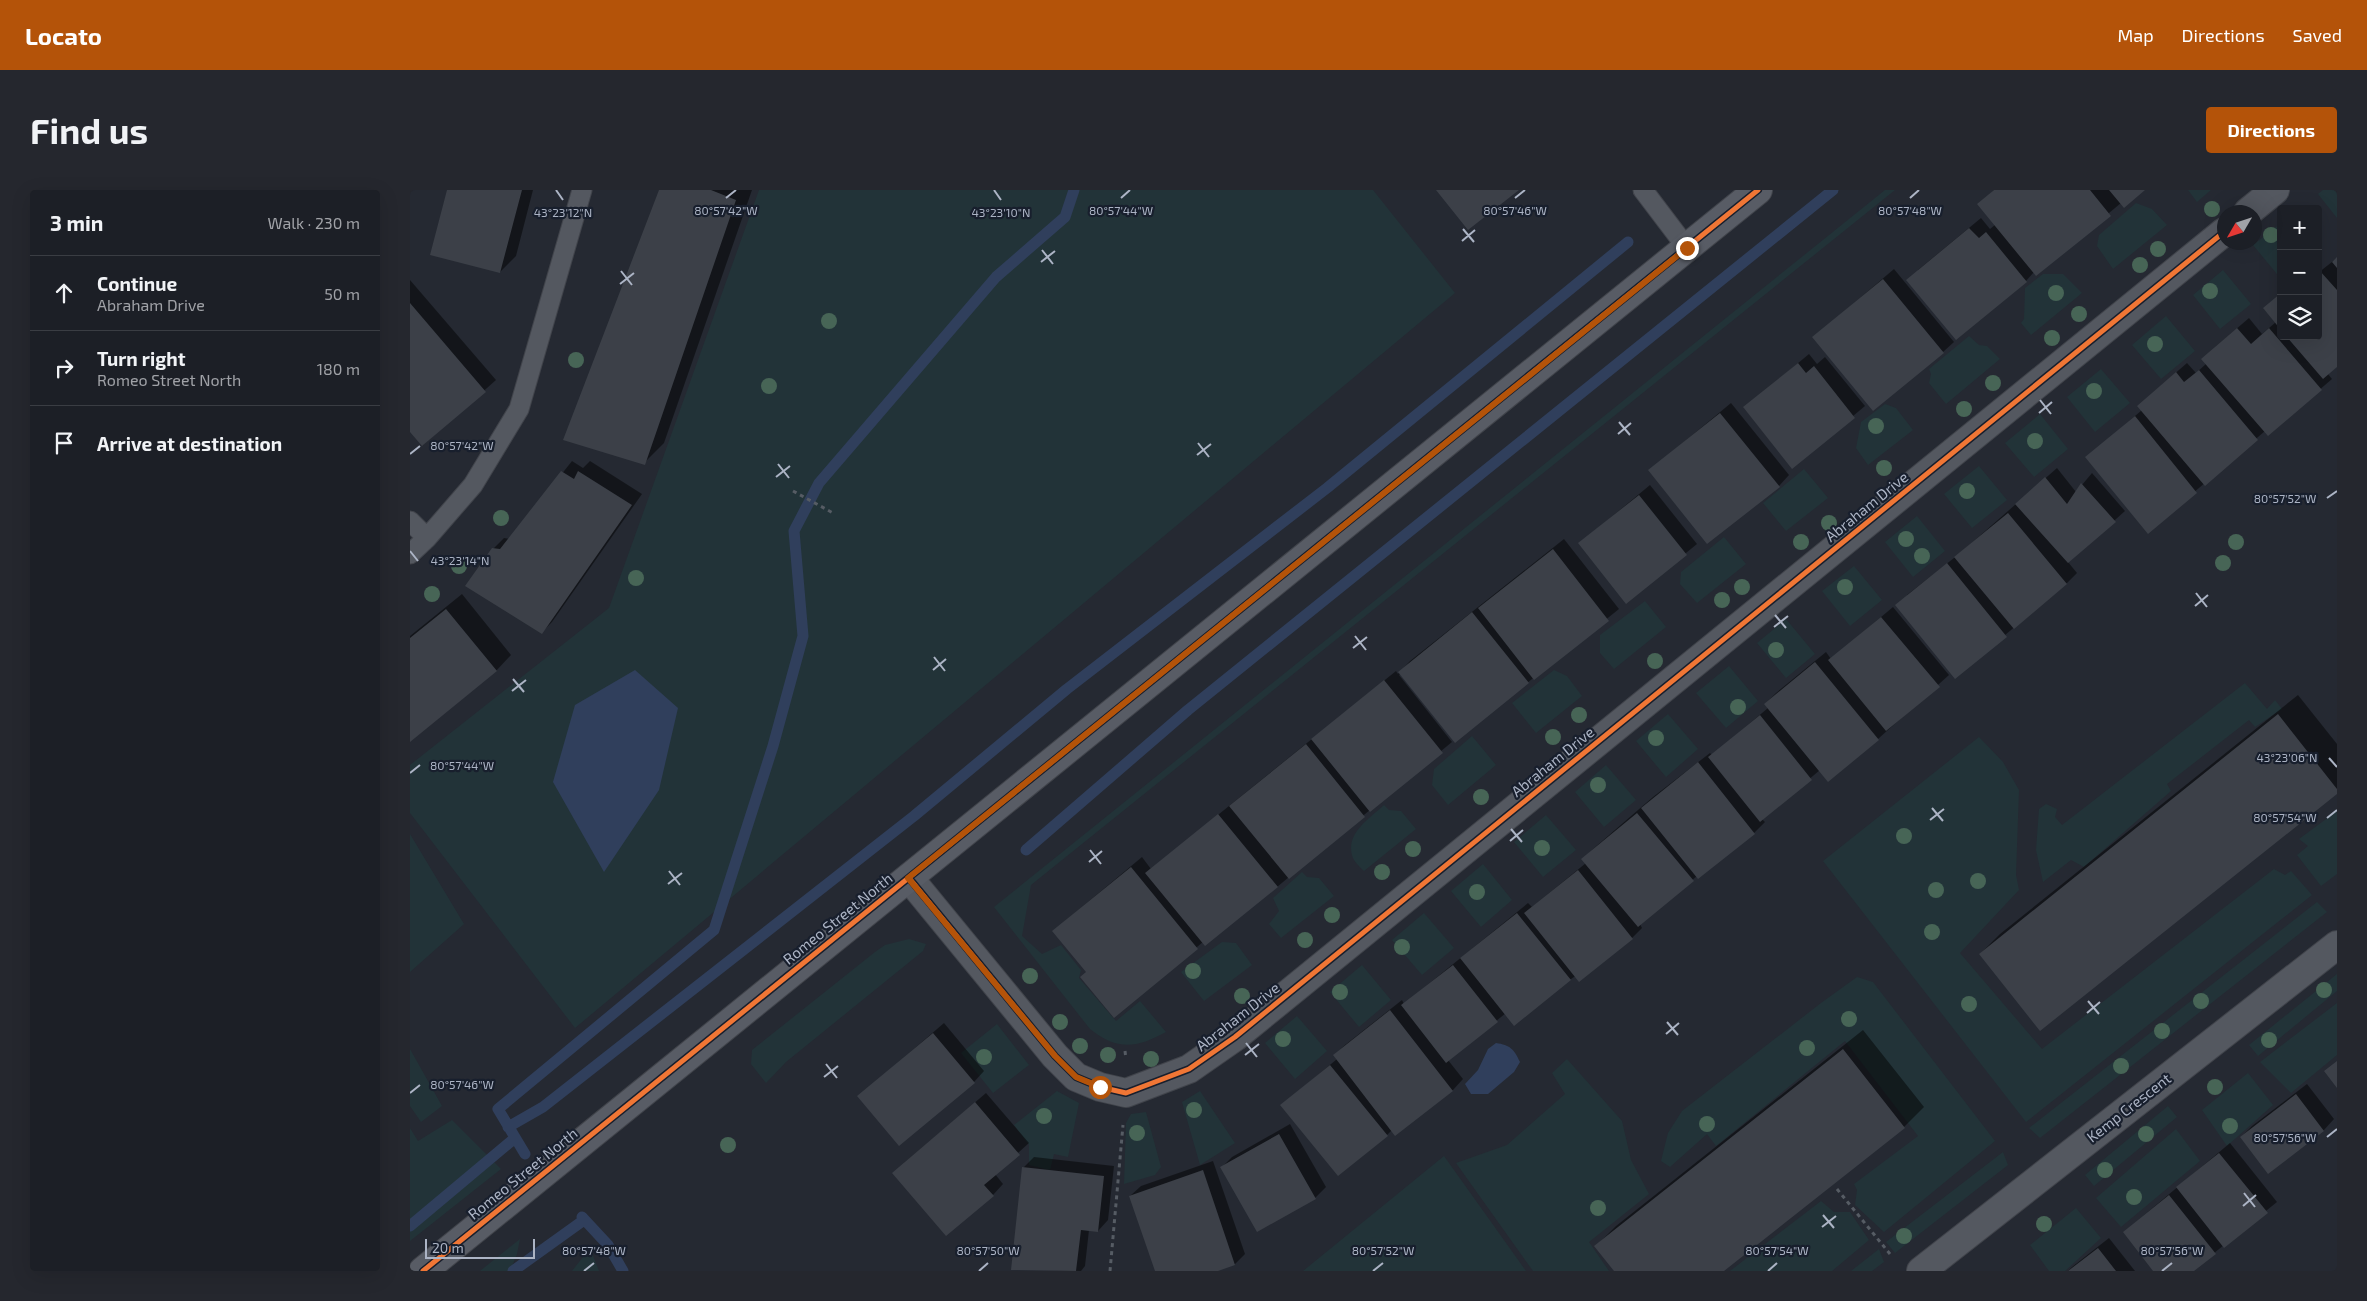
<!DOCTYPE html>
<meta charset="utf-8">
<style>
:root{--surface:#1c1f26;--page:#25272e;--text:#f1f3f6;--muted:#a0a2a7;--line:#3a3d43;--accent:#b45309}
body{margin:0;font-family:"Exo 2",sans-serif;background:var(--page);color:var(--text)}
.controls{position:absolute;right:15px;top:15px;display:grid;overflow:hidden;border-radius:5px;box-shadow:0 5px 20px #0002}
.controls button{width:45px;height:45px;display:grid;place-items:center;padding:0;border:0;border-bottom:1px solid var(--line);background:var(--surface);color:var(--text);font:25px sans-serif}
.compass{position:absolute;left:1807px;top:15px;width:45px;height:45px;border-radius:50%;background:var(--surface);box-shadow:0 5px 20px #0002;rotate:231deg}
.scale{position:absolute;left:15px;bottom:12px;width:110px;box-sizing:border-box;padding-left:5px;border:2px solid #acb4c5;border-top:0;font-size:14px;line-height:18px;white-space:nowrap;color:#acb4c5;-webkit-text-stroke:4px #181f2d;paint-order:stroke}
.stop{position:absolute;width:15px;height:15px;margin:-11px;border:4px solid #b45309;border-radius:50%;background:#fff}
.stop.end{background:#b45309;border-color:#fff;box-shadow:0 1px 5px #0008}
.list{margin:0;padding:0;list-style:none}
h2{display:flex;justify-content:space-between;align-items:center;height:65px;margin:0;padding:0 20px;font-size:21px}
h2 small{font-size:16px;font-weight:400;color:var(--muted)}
.list li{display:grid;grid-template-columns:32px 1fr auto;gap:15px;align-items:center;box-sizing:border-box;height:75px;padding:0 20px;border-top:1px solid var(--line)}
.list b{display:block;font-size:19px;white-space:nowrap}
.list p{margin:0;font-size:16px;white-space:nowrap;color:var(--muted)}
.list em{font-size:16px;font-style:normal;color:var(--muted)}
.icon{flex:none;width:28px;height:28px;fill:none;stroke:currentColor;stroke-width:2;stroke-linecap:round;stroke-linejoin:round}
.map{position:relative;flex:none;width:1927px;height:1081px;overflow:hidden;border-radius:5px}
header{display:flex;align-items:center;gap:30px;box-sizing:border-box;height:70px;padding:0 25px;background:var(--accent);color:#fff}
header strong{font-size:24px}
nav{display:flex;gap:28px;margin-inline-start:auto;font-size:18px}
.intro{display:flex;align-items:center;justify-content:space-between;box-sizing:border-box;height:120px;padding:0 30px}
h1{margin:0;font-size:35px}
.button{padding:12px 22px;border-radius:5px;background:var(--accent);color:#fff;font-size:18px;font-weight:700}
main{display:flex;gap:30px;padding:0 30px}
aside{flex:1;background:var(--surface);border-radius:5px;box-shadow:0 5px 20px #0002}
.map>svg:first-child{display:block}
.green{fill:#223338}
.water{fill:#303f5c}
.shadow{fill:#0007}
.lines{fill:none;stroke-linecap:round;stroke-linejoin:round}
.stream{stroke:#303f5c;stroke-width:11}
.building{fill:#3c4048}
.lane-casing{stroke:#41444b;stroke-width:21}
.street-casing{stroke:#41444b;stroke-width:30}
.secondary-casing{stroke:#41444b;stroke-width:30}
.path{stroke:#565c64;stroke-width:3;stroke-dasharray:4 4;stroke-linecap:butt}
.lane{stroke:#545860;stroke-width:19}
.street{stroke:#545860;stroke-width:28}
.secondary{stroke:#585c65;stroke-width:28}
.cycleway-casing{stroke:#181f2d;stroke-width:8}
.cycleway{stroke:#f07635;stroke-width:5}
.tree{fill:#476556}
.route{stroke:#b45309;stroke-width:6}
.ticks{fill:none;stroke:#acb4c5;stroke-width:2}
.labels{text-anchor:middle;stroke-width:4.5;stroke-linejoin:round;paint-order:stroke}
.street-label{font-size:15px;fill:#acb4c5;stroke:#181f2d}
.ticks-label{font-size:12px;text-anchor:middle;fill:#acb4c5;stroke:#181f2d;stroke-width:4.5;stroke-linejoin:round;paint-order:stroke}
</style>
<header>
<strong>Locato</strong>
<nav><a>Map</a><a>Directions</a><a>Saved</a></nav>
</header>
<div class="intro"><h1>Find us</h1><a class="button">Directions</a></div>
<main>
<aside>
<h2>3 min<small>Walk · 230 m</small></h2>
<ul class="list">
<li><svg class="icon" aria-label="ahead" viewBox="0 0 24 24"><path d="M12 20V5M6 11l6-6 6 6"/></svg><div><b>Continue</b><p>Abraham Drive</p></div><em>50 m</em></li>
<li><svg class="icon" aria-label="right" viewBox="0 0 24 24"><path d="M7 20v-9h11M14 6l5 5-5 5"/></svg><div><b>Turn right</b><p>Romeo Street North</p></div><em>180 m</em></li>
<li><svg class="icon" aria-label="arrive" viewBox="0 0 24 24"><path d="M6 21V4h12l-3 4 3 4H6"/></svg><div><b>Arrive at destination</b></div></li>
</ul>
</aside>
<div class="map">
<svg width="1927" height="1081" viewBox="0 0 1927 1081">
<rect width="100%" height="100%" fill="#252932"/>
<path class="green" d="M349,0h614l82,103 -880,735 -165,-215v-48l199,-157z
M1475,0h10l-864,695 -9,51 20,18 19,-9 20,25 -2,8 37,43 24,-20 26,31c-29,16 -49,19 -76,-3l-96,-122z
M1778,0h23l-14,12z
M1913,0h14v28l-19,-24z
M1726,13l16,6 15,16 -54,44 -16,-23 2,-11z
M1871,33v56l-28,-34z
M1813,80l28,34 -31,25 -27,-34z
M1633,84h20l19,19 -51,42 -10,-12 3,-4 1,-31z
M1756,126l29,35 -34,28 -29,-34z
M1559,146l10,9 8,1 13,13 -54,45 -17,-21 2,-9 -2,-5z
M1691,179l29,34 -35,29 -28,-35z
M1475,214l11,4 17,22 -45,35 -12,-17 5,-26z
M1630,224l28,35 -34,28 -29,-34z
M1569,276l28,34 -35,28 -28,-34z
M1394,279l24,29 -42,33 -23,-28z
M1507,326l28,35 -32,26 -28,-35z
M1314,347l22,27 -49,39 -17,-19 1,-12z
M1444,376l28,34 -32,26 -28,-35z
M1235,411l21,26 -52,42 -14,-16v-18z
M1376,429l29,35 -29,24 -29,-35z
M1319,476l29,35 -32,27 -30,-35z
M1144,480l13,6 15,20 -46,37 -24,-30z
M1835,493l22,26 8,-9 7,9 -27,18 -6,-7 -82,64 4,7 -87,76 -13,-7 -28,22 -7,-32 3,-41 7,-5 11,5 -2,8 7,8z
M1258,524l30,35 -32,28 -30,-36z
M1062,546l24,29 -48,40 -16,-20 2,-16z
M1569,547l24,25 16,28 -3,85 3,15 -59,63 82,96 232,-180 11,6 6,-4 21,24 -286,227 -203,-261z
M1196,575l30,35 -32,27 -29,-35z
M974,615l5,5 12,1 15,18 -52,42c-4,-4 -11,-10 -12,-16 -6,-22 18,-37 32,-50z
M1927,621v63l-16,12 -24,-31 11,-9 -9,-7z
M1136,625l30,35 -33,27 -29,-35z
M0,644l54,90 -54,48z
M1073,674l29,36 -31,27 -30,-36z
M892,682l5,5 12,1 15,18 -53,42 -12,-14 10,-13 -6,-13z
M1907,712l10,10 -287,226 -11,-10z
M1014,723l30,35 -32,27 -30,-35z
M499,749l17,5 -3,7 -137,111 -20,21 -15,-19 1,-14 123,-98 10,-7z
M812,752l14,1 16,22 -48,36 -23,-29z
M952,775l29,35 -32,27 -29,-35z
M1927,784v17l-79,65 -9,-11z
M1447,787l16,5 122,159 -111,91 -29,-27 2,-15 -3,-6 64,-48 -73,-95 -129,105 -9,-12 -37,33 -9,-6 7,-28 14,-22 139,-108z
M1927,813v52l-46,38 -31,-31z
M887,826l30,35 -32,28 -30,-36z
M587,834l32,41 -36,28 -32,-40z
M0,859l32,57 -21,16 -11,-16z
M1157,869l55,62 9,39 18,34 -60,48 20,29h-76l-77,-108 51,-18 58,-51 -13,-21z
M1838,883l25,32 -46,41 -25,-36z
M647,901l22,12 -11,54 -14,-3 -4,16 -21,-5v-20l-15,-20z
M790,901l35,52 -35,22 -18,-63z
M1758,916l9,11 -83,69 -9,-11z
M736,922l15,55 -6,8 -31,9 2,-61 5,-9z
M42,930l49,49 -91,72v-113l8,13z
M1766,939l24,32 -79,66 -25,-29z
M1593,962l5,13 -113,88 -9,-11z
M1034,966l82,115h-223z
M1411,1011l13,11h16l19,28 -37,31h-102z
M1666,1018l25,30 -36,33h-16l-19,-26z
M110,1049l-3,15 -7,17h-30z
M180,1058l9,23h-27z
M1469,1059l5,13 -12,9h-21z"/>
<path class="water" d="M225,480l43,38 -19,82 -55,82 -51,-90 22,-77z
M1086,853c14,2 18,6 24,19l-6,10 -26,22h-17l-6,-10 13,-14 10,-21z"/>
<path class="shadow" d="M39,0h84l-17,66 -16,16z
M250,0h92l-88,253 -20,20z
M1584,0h149l-22,13 -85,71 -2,-2 -8,9 -108,-11 63,-52 9,11 6,-5 -17,-20z
M1927,68v108l-9,8 4,5 -64,55 -3,-3 -117,101 -61,-75 55,-47 7,-14 38,-33 9,10 11,-10 7,-15 35,-30 13,16 14,-12 -12,-13 17,-16v43h37v-63z
M1484,79l60,73 -11,10 -129,-15z
M0,90l86,100 -73,65 -13,-15z
M1399,164l8,10 8,-7 40,49 -73,61 -48,-59z
M1321,213l58,72 -10,11 -129,-16z
M162,271l11,7 7,-7 52,33 -90,128 -10,10 -49,-83 11,-11 6,1z
M1647,278l19,24 16,-19 33,38 -57,51 9,11 -10,10 -112,94 -48,-82 52,-41z
M1240,295l47,59 -71,58 -46,-59z
M1154,349l55,70 -164,132 -54,-68 -2,2 53,67 -175,145 -74,55 -89,74 -27,-45 -22,-50 77,-64 9,12 245,-198 2,3 12,-13z
M52,404l49,61 -15,16 -86,70v-105z
M1483,417l56,68 -71,64 -50,41 -8,-10 -58,49 3,3 -11,11 -55,44 -2,-1 -57,48 2,4 -10,10 -61,41 -65,34 -58,47 15,19 -10,11 -57,44 -4,-4 -5,5 -105,-30 55,-46 -3,-4 11,-10 57,-45 2,4 124,-101 4,4 54,-44 -3,-4 10,-10 60,-52 57,-44 2,2 56,-47 -3,-4 11,-11 50,-41 5,7z
M1888,505l39,49v48l-357,162 20,-20z
M534,833l40,48 -10,11 -115,14z
M1453,840l61,77 -20,20 -182,144h-107l-19,-25 20,-20z
M1897,894l27,35 -10,11 -56,42 -27,-35 11,-11z
M576,903l43,50 -34,31 8,10 -10,11 -89,-32z
M880,934l36,63 -11,11 -57,32 -36,-63 10,-10z
M1820,953l47,59 -85,69h-37l-31,-39z
M624,967l80,9 -6,54 -10,11 -9,-1 -4,36 -4,5 -69,-2 11,-101z
M803,971l32,93 -10,10 -21,7h-58l-26,-75 11,-10z
M1699,1048l26,33h-67l4,-4z"/>
<g class="lines">
<path class="stream" d="M616,660l162,-140 645,-520
M98,937l35,-20 371,-291 153,-127 260,-201 301,-246
M115,964l-27,-45 216,-179 59,-184 30,-110 -9,-105 25,-48 177,-206 69,-60 9,-27
M172,1027l26,28 15,26
M0,1036l105,-88
M103,1081l71,-51"/>
</g>
<path class="building" d="M37,0h75l-22,83 -70,-18z
M249,0h52l25,10 -91,265 -82,-25z
M1026,0h83l-51,40z
M1584,0h96l21,26 -75,60 -59,-72z
M1699,0h36l-21,18z
M1559,38l10,10 7,-6 41,50 -71,58 -50,-60z
M1927,67v11l-5,-6z
M1910,81l17,19v77l-14,12 -37,-43h32v-63z
M1473,89l61,74 -71,58 -61,-74z
M1871,103v37l-18,-22z
M0,113l76,89 -64,54 -12,-14z
M1827,138l14,16 18,-16 53,62 -54,46 -67,-77z
M1388,173l8,10 8,-7 41,52 -63,51 -49,-62z
M1789,180l59,70 -53,46 -68,-80 39,-34 8,10z
M1310,223l60,74 -73,57 -59,-74z
M1725,226l62,77 -49,41 -63,-77z
M151,281l13,8 4,-8 54,34 -90,129 -77,-48 27,-38 8,1z
M1635,287l22,27 14,-21 35,39 -48,41 -53,-59z
M1229,305l48,60 -61,49 -48,-61z
M1598,323l59,71 -53,45 -60,-72z
M1143,359l56,72 -75,59 -56,-72z
M1537,373l60,74 -52,42 -60,-74z
M36,419l51,62 -87,71v-104z
M1062,422l57,71 -74,60 -57,-71z
M1471,427l59,70 -54,44 -58,-71z
M1405,472l64,78 -51,42 -64,-78z
M974,490l59,73 -73,59 -59,-73z
M1868,524l59,75v5l-297,237 -61,-77z
M1350,525l52,65 -52,42 -52,-65z
M896,554l59,73 -76,62 -60,-73z
M1288,572l57,72 -57,45 -57,-71z
M1227,623l57,68 -56,46 -57,-68z
M808,624l60,73 -73,59 -60,-73z
M721,677l67,82 -84,69 -34,-41 6,-5 -34,-41z
M1168,680l55,69 -54,43 -55,-69z
M1107,723l54,67 -57,46 -54,-68z
M1043,775l45,57 -52,41 -45,-58z
M980,820l63,81 -58,45 -62,-81z
M523,843l42,50 -76,63 -42,-50z
M1433,859l62,79 -181,143h-110l-20,-25z
M1927,871v27l-13,-17z
M920,875l58,71 -50,40 -58,-71z
M1886,904l28,37 -56,43 -28,-37z
M565,912l45,53 -36,30 10,11 -48,40 -54,-63z
M869,944l37,65 -59,33 -37,-65z
M1809,963l49,60 -44,35 -48,-61z
M612,977l82,9 -6,56 -17,-2 -5,41 -65,-1z
M793,980l32,95 -17,6h-63l-26,-75z
M1759,1005l47,59 -22,17h-41l-30,-39z
M1688,1058l18,23h-48z"/>
<g class="lines">
<g class="lane-casing">
<path id="lane" d="M1233,0l44,58
M0,331l17,17 46,-53 46,-76 63,-219
M0,364l17,-16"/>
</g>
<g class="street-casing">
<path id="street" d="M1838,22l27,-22
M499,688l146,178 21,21 24,10 26,6 63,-24 46,-32 989,-805
M1511,1081l416,-326"/>
</g>
<g class="secondary-casing">
<path id="secondary" d="M13,1081l1335,-1081"/>
</g>
<path class="path" d="M383,301l40,22
M715,861l1,8
M1427,999l53,65
M700,1081l13,-146"/>
<use href="#lane" class="lane"/>
<use href="#street" class="street"/>
<use href="#secondary" class="secondary"/>
<g class="cycleway-casing">
<path id="cycleway" d="M499,688l146,178 21,21 24,10 26,6 63,-24 46,-32 989,-805
M13,1081l1335,-1081"/>
</g>
<use href="#cycleway" class="cycleway"/>
</g>
<g class="tree">
<circle cx="1802" cy="19" r="8"/>
<circle cx="1861" cy="45" r="8"/>
<circle cx="1748" cy="59" r="8"/>
<circle cx="1730" cy="75" r="8"/>
<circle cx="1800" cy="101" r="8"/>
<circle cx="1646" cy="103" r="8"/>
<circle cx="1669" cy="124" r="8"/>
<circle cx="419" cy="131" r="8"/>
<circle cx="1642" cy="148" r="8"/>
<circle cx="1745" cy="154" r="8"/>
<circle cx="166" cy="170" r="8"/>
<circle cx="1583" cy="193" r="8"/>
<circle cx="359" cy="196" r="8"/>
<circle cx="1684" cy="201" r="8"/>
<circle cx="1554" cy="219" r="8"/>
<circle cx="1466" cy="236" r="8"/>
<circle cx="1625" cy="251" r="8"/>
<circle cx="1474" cy="278" r="8"/>
<circle cx="1557" cy="301" r="8"/>
<circle cx="91" cy="328" r="8"/>
<circle cx="1419" cy="333" r="8"/>
<circle cx="1496" cy="349" r="8"/>
<circle cx="1391" cy="352" r="8"/>
<circle cx="1826" cy="352" r="8"/>
<circle cx="1512" cy="366" r="8"/>
<circle cx="1813" cy="373" r="8"/>
<circle cx="49" cy="376" r="8"/>
<circle cx="226" cy="388" r="8"/>
<circle cx="1332" cy="397" r="8"/>
<circle cx="1435" cy="397" r="8"/>
<circle cx="22" cy="404" r="8"/>
<circle cx="1312" cy="410" r="8"/>
<circle cx="1366" cy="460" r="8"/>
<circle cx="1245" cy="471" r="8"/>
<circle cx="1328" cy="517" r="8"/>
<circle cx="1169" cy="525" r="8"/>
<circle cx="1143" cy="547" r="8"/>
<circle cx="1246" cy="548" r="8"/>
<circle cx="1188" cy="595" r="8"/>
<circle cx="1071" cy="607" r="8"/>
<circle cx="1494" cy="646" r="8"/>
<circle cx="1132" cy="658" r="8"/>
<circle cx="1003" cy="659" r="8"/>
<circle cx="972" cy="682" r="8"/>
<circle cx="1568" cy="691" r="8"/>
<circle cx="1526" cy="700" r="8"/>
<circle cx="1067" cy="702" r="8"/>
<circle cx="922" cy="725" r="8"/>
<circle cx="1522" cy="742" r="8"/>
<circle cx="895" cy="750" r="8"/>
<circle cx="992" cy="757" r="8"/>
<circle cx="783" cy="781" r="8"/>
<circle cx="620" cy="786" r="8"/>
<circle cx="1914" cy="800" r="8"/>
<circle cx="930" cy="802" r="8"/>
<circle cx="832" cy="806" r="8"/>
<circle cx="1791" cy="811" r="8"/>
<circle cx="1559" cy="814" r="8"/>
<circle cx="1439" cy="829" r="8"/>
<circle cx="650" cy="832" r="8"/>
<circle cx="1752" cy="841" r="8"/>
<circle cx="873" cy="849" r="8"/>
<circle cx="1859" cy="850" r="8"/>
<circle cx="670" cy="856" r="8"/>
<circle cx="1397" cy="858" r="8"/>
<circle cx="698" cy="865" r="8"/>
<circle cx="574" cy="867" r="8"/>
<circle cx="741" cy="869" r="8"/>
<circle cx="1711" cy="876" r="8"/>
<circle cx="1805" cy="897" r="8"/>
<circle cx="784" cy="920" r="8"/>
<circle cx="634" cy="926" r="8"/>
<circle cx="1297" cy="934" r="8"/>
<circle cx="1820" cy="936" r="8"/>
<circle cx="727" cy="943" r="8"/>
<circle cx="1736" cy="944" r="8"/>
<circle cx="318" cy="955" r="8"/>
<circle cx="1695" cy="980" r="8"/>
<circle cx="1724" cy="1007" r="8"/>
<circle cx="1188" cy="1018" r="8"/>
<circle cx="1634" cy="1034" r="8"/>
<circle cx="1494" cy="1046" r="8"/>
</g>
<g class="lines">
<path class="route" d="M690,897l-24,-10 -21,-21 -147,-178 779,-630"/>
</g>
<path class="ticks" d="M146,0l7,10M584,0l7,10M316,8l10,-8M711,8l9,-8M1105,8l10,-8M1500,8l9,-8M1053,39l11,13M1052,51l13,-11M632,60l11,14M631,72l14,-11M211,81l11,14M210,94l14,-11M1630,210l11,14M1629,223l13,-11M1209,232l11,13M1208,244l13,-11M788,253l11,14M0,264l10,-8M787,265l14,-11M368,274l11,14M366,287l14,-11M1917,308l10,-7M0,361l8,10M1786,403l11,14M1785,416l13,-11M1365,425l11,13M1364,437l14,-11M945,446l11,14M943,458l14,-11M524,467l11,14M523,480l13,-11M103,489l11,13M102,501l14,-11M1919,568l8,9M0,583l10,-8M1522,618l11,13M1917,628l10,-8M1520,630l14,-11M1101,639l11,13M1100,651l13,-11M680,660l11,14M679,672l13,-11M259,681l11,14M258,694l14,-11M1678,811l11,13M1677,823l13,-11M1257,832l11,13M1256,844l13,-11M836,853l11,14M835,865l14,-11M416,874l11,14M414,887l14,-11M0,903l10,-8M1917,947l10,-8M1834,1003l11,14M1833,1016l13,-11M1413,1025l11,13M1412,1037l14,-11M174,1081l10,-8M569,1081l9,-8M963,1081l10,-8M1358,1081l9,-8M1752,1081l10,-8"/>
<g class="labels">
<g class="street-label">
<text transform="translate(1457 317) rotate(-39)" y="5">Abraham Drive</text>
<text transform="translate(1143 572) rotate(-39)" y="5">Abraham Drive</text>
<text transform="translate(428 729) rotate(-39)" y="5">Romeo Street North</text>
<text transform="translate(828 827) rotate(-38)" y="5">Abraham Drive</text>
<text transform="translate(1719 918) rotate(-38)" y="5">Kemp Crescent</text>
<text transform="translate(113 984) rotate(-39)" y="5">Romeo Street North</text>
</g>
</g>
<g class="ticks-label">
<text x="316" y="25">80°57'42"W</text>
<text x="711" y="25">80°57'44"W</text>
<text x="1105" y="25">80°57'46"W</text>
<text x="1500" y="25">80°57'48"W</text>
<text x="153" y="27">43°23'12"N</text>
<text x="591" y="27">43°23'10"N</text>
<text x="52" y="260">80°57'42"W</text>
<text x="1875" y="313">80°57'52"W</text>
<text x="50" y="375">43°23'14"N</text>
<text x="1877" y="572">43°23'06"N</text>
<text x="52" y="580">80°57'44"W</text>
<text x="1875" y="632">80°57'54"W</text>
<text x="52" y="899">80°57'46"W</text>
<text x="1875" y="952">80°57'56"W</text>
<text x="184" y="1065">80°57'48"W</text>
<text x="578" y="1065">80°57'50"W</text>
<text x="973" y="1065">80°57'52"W</text>
<text x="1367" y="1065">80°57'54"W</text>
<text x="1762" y="1065">80°57'56"W</text>
</g>
</svg>
<div class="controls">
<button>+</button>
<button>−</button>
<button><svg class="icon" aria-label="layers" viewBox="0 0 24 24"><path d="M12 4l9 5-9 5-9-5zM3 14l9 5 9-5"/></svg></button>
</div>
<svg class="compass" viewBox="-18 -18 36 36"><path d="M0-13l5 13h-10z" fill="#e53935"/><path d="M0 13l5-13h-10z" fill="#a0a2a7"/></svg>
<div class="scale">20 m</div>
<div class="stop" style="left:690px;top:897px"></div>
<div class="stop end" style="left:1277px;top:58px"></div>
</div>
</main>
